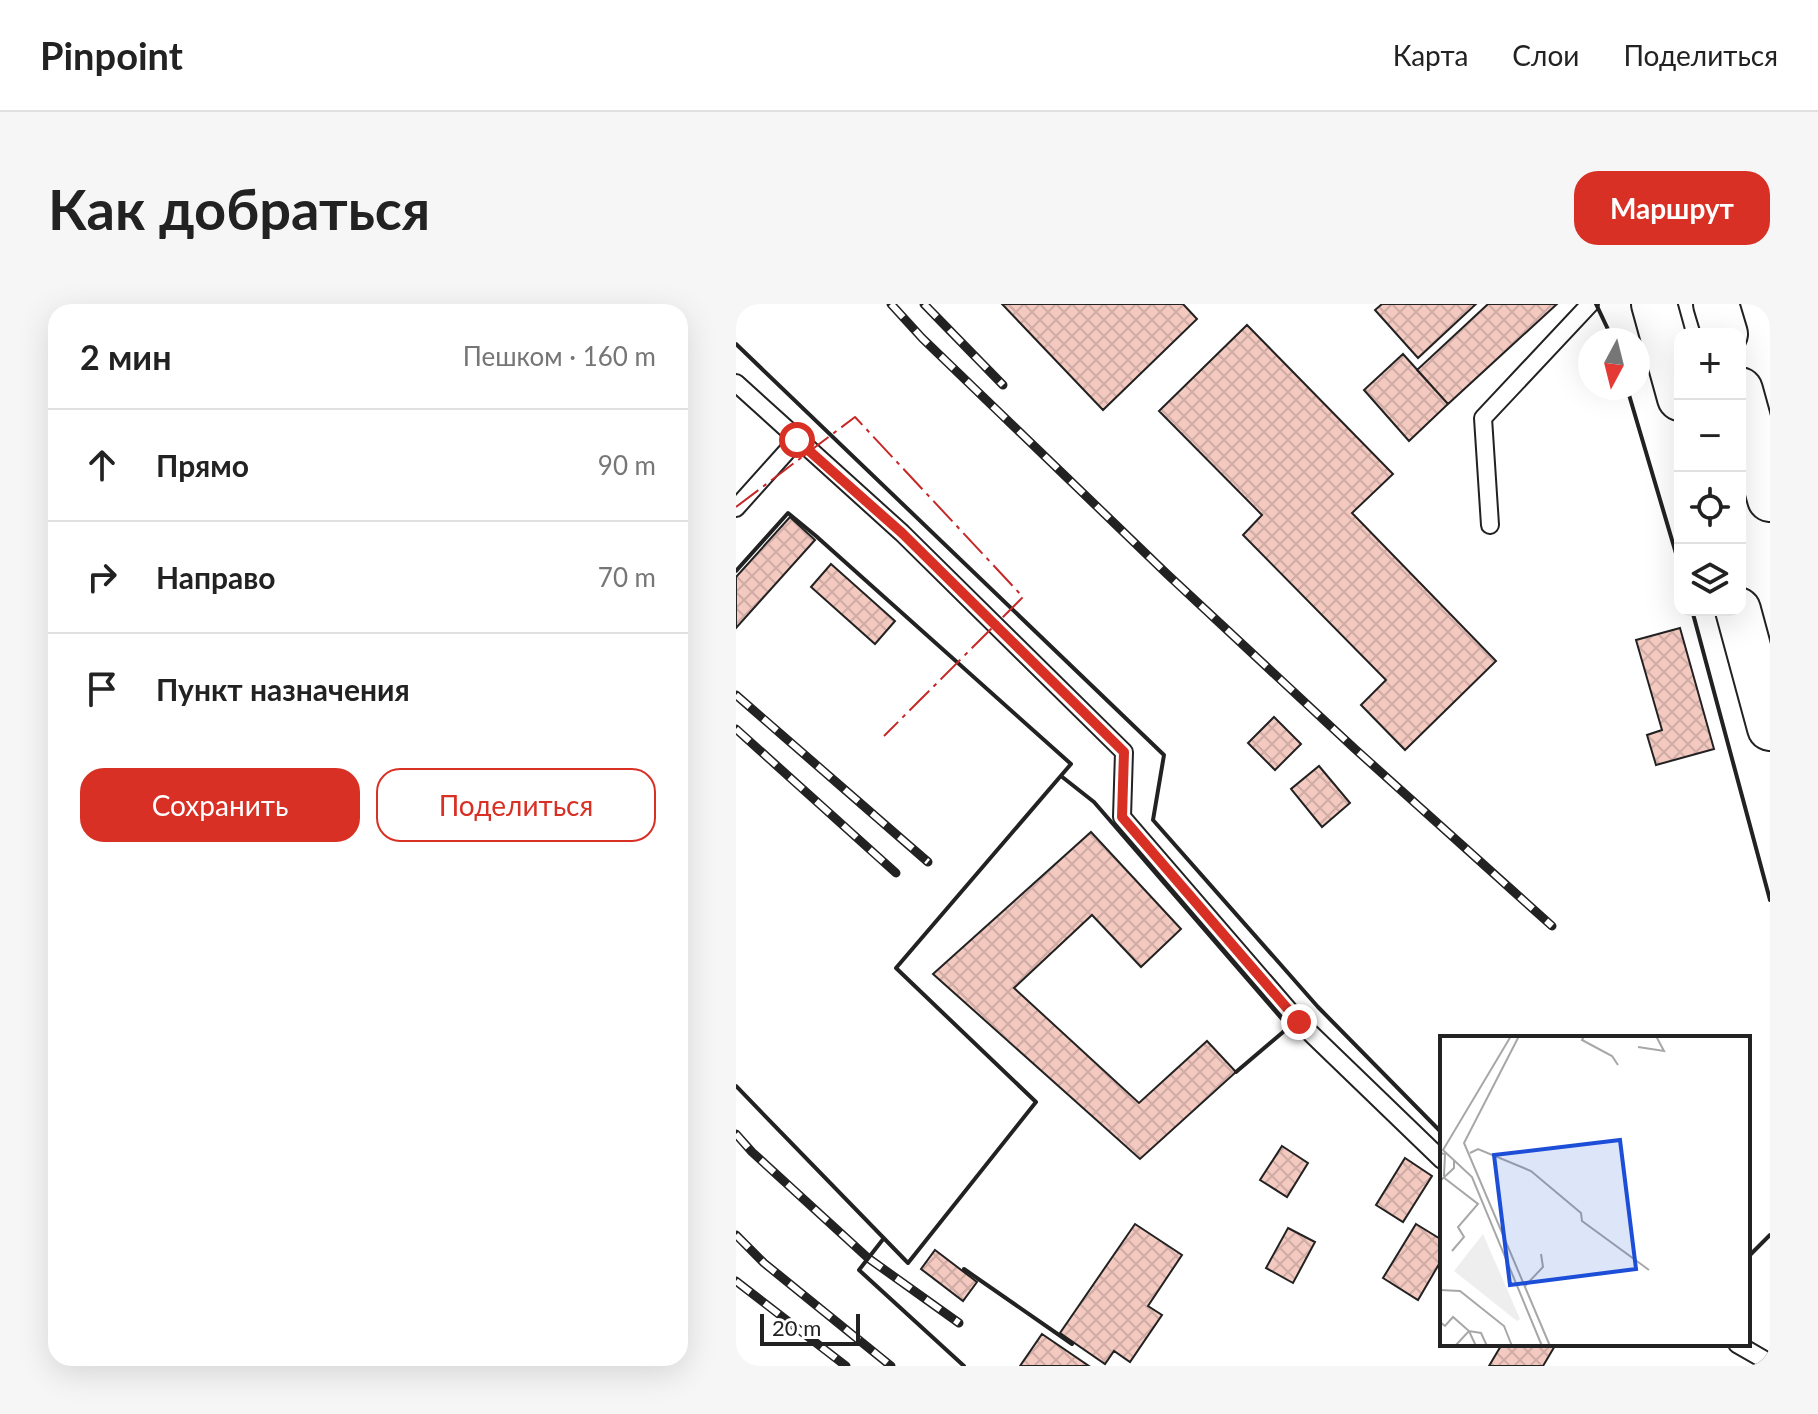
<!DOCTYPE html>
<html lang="ru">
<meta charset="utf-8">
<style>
:root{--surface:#fff;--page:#f6f6f6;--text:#222;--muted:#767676;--line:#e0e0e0;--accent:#d93025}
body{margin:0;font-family:Lato,sans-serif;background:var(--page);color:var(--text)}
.controls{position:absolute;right:24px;top:24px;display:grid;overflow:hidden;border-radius:16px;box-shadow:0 8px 32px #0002}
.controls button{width:72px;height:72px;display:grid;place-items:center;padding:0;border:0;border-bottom:2px solid var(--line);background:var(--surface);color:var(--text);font:40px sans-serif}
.compass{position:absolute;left:842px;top:24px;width:72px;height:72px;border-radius:50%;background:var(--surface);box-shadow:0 8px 32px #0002;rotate:187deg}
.scale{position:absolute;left:24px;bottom:20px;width:100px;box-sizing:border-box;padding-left:8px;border:4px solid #222;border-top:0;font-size:22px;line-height:28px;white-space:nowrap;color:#222;-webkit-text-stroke:6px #fff;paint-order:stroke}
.stop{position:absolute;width:24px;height:24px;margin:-18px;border:6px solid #d93025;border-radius:50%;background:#fff}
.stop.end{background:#d93025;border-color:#fff;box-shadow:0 2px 8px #0008}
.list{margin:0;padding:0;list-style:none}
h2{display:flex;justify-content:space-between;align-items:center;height:104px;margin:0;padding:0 32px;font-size:34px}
h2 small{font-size:26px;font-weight:400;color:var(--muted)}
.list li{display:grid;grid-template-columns:52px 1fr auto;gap:24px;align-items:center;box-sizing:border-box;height:112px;padding:0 32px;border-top:2px solid var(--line)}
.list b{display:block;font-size:30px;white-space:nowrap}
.list em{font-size:26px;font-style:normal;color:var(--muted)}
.actions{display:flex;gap:16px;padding:24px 32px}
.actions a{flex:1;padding:18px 0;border:2px solid var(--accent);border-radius:24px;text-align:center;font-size:28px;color:var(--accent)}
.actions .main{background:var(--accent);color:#fff}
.icon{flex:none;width:44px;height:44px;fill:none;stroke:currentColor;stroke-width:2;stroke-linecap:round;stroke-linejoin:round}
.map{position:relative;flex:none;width:1034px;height:1062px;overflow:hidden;border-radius:24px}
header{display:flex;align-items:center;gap:48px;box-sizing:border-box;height:112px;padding:0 40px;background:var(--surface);border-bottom:2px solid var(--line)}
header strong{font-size:38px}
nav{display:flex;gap:44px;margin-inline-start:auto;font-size:28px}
.intro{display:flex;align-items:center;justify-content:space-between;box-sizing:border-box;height:192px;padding:0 48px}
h1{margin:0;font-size:56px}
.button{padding:20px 36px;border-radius:24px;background:var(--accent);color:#fff;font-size:28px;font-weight:700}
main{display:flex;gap:48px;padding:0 48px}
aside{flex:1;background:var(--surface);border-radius:24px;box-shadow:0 8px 32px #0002}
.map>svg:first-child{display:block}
.building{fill:url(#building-cross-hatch);stroke:#222;stroke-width:2}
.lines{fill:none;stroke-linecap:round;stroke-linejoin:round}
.lane-casing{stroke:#222;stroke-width:20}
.primary-casing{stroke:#222;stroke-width:48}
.lane{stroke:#fff;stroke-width:16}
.primary{stroke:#fff;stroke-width:44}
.rail-casing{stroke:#222;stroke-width:9}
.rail{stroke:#fff;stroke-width:6;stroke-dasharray:18;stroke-linecap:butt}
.wall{stroke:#222;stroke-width:4}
.power{stroke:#c62828;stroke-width:2;stroke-dasharray:28 6 4 6;stroke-linecap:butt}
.route{stroke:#d93025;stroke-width:10}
.inset-road{fill:none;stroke:#a7a7a7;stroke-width:2}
.view{fill:#1d4ed8;fill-opacity:0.15;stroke:#1d4ed8;stroke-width:4}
.inset-edge{fill:none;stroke:#222;stroke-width:4}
</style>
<header>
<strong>Pinpoint</strong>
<nav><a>Карта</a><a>Слои</a><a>Поделиться</a></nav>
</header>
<div class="intro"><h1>Как добраться</h1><a class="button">Маршрут</a></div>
<main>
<aside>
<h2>2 мин<small>Пешком · 160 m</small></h2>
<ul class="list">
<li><svg class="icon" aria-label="ahead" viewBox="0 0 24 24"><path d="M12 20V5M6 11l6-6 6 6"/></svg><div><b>Прямо</b></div><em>90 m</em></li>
<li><svg class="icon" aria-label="right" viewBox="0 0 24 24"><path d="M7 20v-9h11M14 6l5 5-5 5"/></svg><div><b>Направо</b></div><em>70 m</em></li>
<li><svg class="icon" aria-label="arrive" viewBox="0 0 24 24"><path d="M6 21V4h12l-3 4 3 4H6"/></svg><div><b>Пункт назначения</b></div></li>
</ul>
<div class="actions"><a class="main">Сохранить</a><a>Поделиться</a></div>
</aside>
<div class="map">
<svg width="1034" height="1062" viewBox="0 0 1034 1062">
<defs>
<pattern id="building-cross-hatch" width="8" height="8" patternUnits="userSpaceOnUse" patternTransform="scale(2)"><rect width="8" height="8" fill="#f3c9c0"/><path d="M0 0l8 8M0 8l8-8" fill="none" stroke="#d0aca5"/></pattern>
</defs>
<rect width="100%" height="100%" fill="#fff"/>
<path class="building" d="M266,0h181l14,15 -94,91z
M646,0h94l-58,54 -43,-48z
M752,0h69l-109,100 -31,-34z
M511,21l146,149 -41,39 144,148 -91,89 -44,-45 25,-25 -143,-145 19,-20 -103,-104z
M667,50l45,50 -39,37 -45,-51z
M54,213l25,23 -79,88v-51z
M95,260l64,57 -20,23 -64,-57z
M944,324l34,121 -58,16 -9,-30 15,-5 -26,-90z
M538,413l27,27 -26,26 -27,-27z
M583,462l31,37 -28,24 -31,-38z
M355,528l90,97 -40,38 -49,-52 -78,73 125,115 68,-62 29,31 -96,87 -207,-185z
M546,842l26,17 -21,34 -27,-17z
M669,854l27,18 -29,46 -27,-17z
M399,920l47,31 -34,51 14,9 -32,47 -16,-11 -9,13 -45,-31z
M680,920l26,16v19l-24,41 -35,-22z
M552,924l27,14 -22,41 -27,-15z
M199,946l42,32 -14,19 -42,-32z
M306,1030l47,32h-69z
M766,1040h54l-13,22h-54z"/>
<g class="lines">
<g class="lane-casing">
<path id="lane" d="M0,79l166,150 222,219 -2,65 177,205 143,138
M0,204l61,-68
M754,221l-7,-107 107,-114
M1001,1040l33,19"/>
</g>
<g class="primary-casing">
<path id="primary" d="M918,0l26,94
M980,0l9,30
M1004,86l30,109
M1002,306l32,118"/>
</g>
<use href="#lane" class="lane"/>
<use href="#primary" class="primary"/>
<g class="rail-casing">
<path id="rail" d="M155,0l31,34 245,236 188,175 197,177
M188,0l79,81
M0,391l192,167
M0,425l160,144
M0,830l16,18 116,106 91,65
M0,931l28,28 127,103
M0,977l110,85
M0,1059l4,3"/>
</g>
<use href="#rail" class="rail"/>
<path class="wall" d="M860,0l17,36
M0,40l428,411 -11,65 165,187 124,126
M891,84l53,179
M0,267l52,-58 28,23 255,228 -175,204 140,134 -128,161 -172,-177
M956,306l78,290
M325,472l33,26 195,225 -53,45
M148,934l-25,32 105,96
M1012,953l22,-22
M228,965l108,75"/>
<path class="power" d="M0,203l119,-90 168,180 -139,139"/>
</g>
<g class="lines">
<path class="route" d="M61,136l105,93 222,219 -2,65 177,205"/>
</g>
<g transform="translate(704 732)">
<rect width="310" height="310" fill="#fff"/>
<path d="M43,198l37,85 -3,2 -63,-50z" fill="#eee"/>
<path class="inset-road" d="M71,0l-68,114 29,27 70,169M79,0l-55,107 86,203M144,0l-2,4 30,16 6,9M198,11l26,4 -8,-15M0,117l5,1 -1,22M30,117l8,-4 53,22 50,42 1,8 67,49M3,141l35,27 -20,23 6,10 -12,14M0,145l14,-13v-7M85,250l18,-19 -2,-13M0,254l20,1 44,35 8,20M0,286l5,4 8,-9 16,14 7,15M15,310l14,-15 12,2 6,13"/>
<path class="view" d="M180,104l16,129 -126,16 -16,-130z"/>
<rect width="310" height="310" class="inset-edge"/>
</g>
</svg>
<div class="controls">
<button>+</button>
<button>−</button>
<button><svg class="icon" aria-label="locate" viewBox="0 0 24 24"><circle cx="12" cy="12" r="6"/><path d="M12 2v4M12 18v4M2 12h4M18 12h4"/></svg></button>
<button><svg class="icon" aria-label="layers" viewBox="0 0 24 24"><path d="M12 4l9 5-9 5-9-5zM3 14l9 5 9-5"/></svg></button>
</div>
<svg class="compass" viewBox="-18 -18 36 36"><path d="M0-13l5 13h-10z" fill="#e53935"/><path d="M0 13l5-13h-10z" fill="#767676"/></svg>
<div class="scale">20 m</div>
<div class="stop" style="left:61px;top:136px"></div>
<div class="stop end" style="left:563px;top:718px"></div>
</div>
</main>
